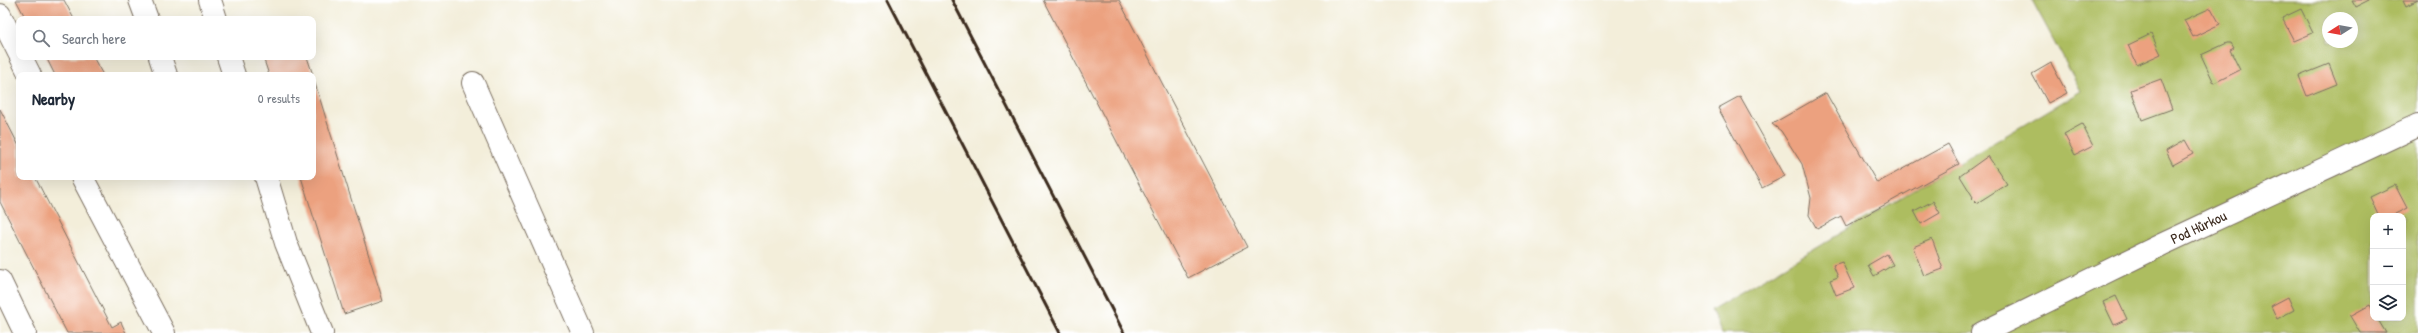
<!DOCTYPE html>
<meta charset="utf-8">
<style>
:root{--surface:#fff;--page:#f6f6f7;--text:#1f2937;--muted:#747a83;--line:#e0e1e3}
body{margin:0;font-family:"Patrick Hand",sans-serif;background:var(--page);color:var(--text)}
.controls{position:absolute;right:12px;bottom:12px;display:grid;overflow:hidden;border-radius:8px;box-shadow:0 4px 16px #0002}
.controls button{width:36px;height:36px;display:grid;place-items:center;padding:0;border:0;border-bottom:1px solid var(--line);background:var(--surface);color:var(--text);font:20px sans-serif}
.compass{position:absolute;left:2322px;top:12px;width:36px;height:36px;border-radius:50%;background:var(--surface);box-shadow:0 4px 16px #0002;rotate:259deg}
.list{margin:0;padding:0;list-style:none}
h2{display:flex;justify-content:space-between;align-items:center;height:52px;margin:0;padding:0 16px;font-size:17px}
h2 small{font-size:13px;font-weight:400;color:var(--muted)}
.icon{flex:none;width:22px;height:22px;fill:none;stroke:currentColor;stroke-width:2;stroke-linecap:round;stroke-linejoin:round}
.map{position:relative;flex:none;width:2418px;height:333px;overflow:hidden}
.search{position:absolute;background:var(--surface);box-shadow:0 4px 16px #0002;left:16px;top:16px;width:300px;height:44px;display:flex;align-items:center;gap:10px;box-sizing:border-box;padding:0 14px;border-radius:8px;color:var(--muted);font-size:15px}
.panel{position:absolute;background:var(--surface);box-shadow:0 4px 16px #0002;left:16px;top:72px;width:300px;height:108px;border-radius:8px}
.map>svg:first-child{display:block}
.green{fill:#adbd60;stroke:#74743f;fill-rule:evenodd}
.building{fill:#eca17f}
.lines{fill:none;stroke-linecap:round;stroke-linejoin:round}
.minor-casing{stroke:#7b6f60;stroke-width:24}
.minor{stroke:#fff;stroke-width:22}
.rail{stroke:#3b2a1e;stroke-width:3}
.labels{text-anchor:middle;stroke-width:4;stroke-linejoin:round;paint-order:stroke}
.street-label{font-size:15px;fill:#3b2a1e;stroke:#fff}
</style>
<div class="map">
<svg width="2418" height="333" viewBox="0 0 2418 333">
<rect width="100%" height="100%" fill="#fff"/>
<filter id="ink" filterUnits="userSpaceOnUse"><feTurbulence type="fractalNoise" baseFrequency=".025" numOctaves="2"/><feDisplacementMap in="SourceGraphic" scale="8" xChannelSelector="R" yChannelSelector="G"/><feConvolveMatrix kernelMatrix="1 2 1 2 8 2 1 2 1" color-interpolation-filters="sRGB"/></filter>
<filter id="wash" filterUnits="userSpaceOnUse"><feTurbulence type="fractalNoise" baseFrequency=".012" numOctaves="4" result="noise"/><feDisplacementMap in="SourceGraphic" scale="16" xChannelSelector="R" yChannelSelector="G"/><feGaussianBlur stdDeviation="0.9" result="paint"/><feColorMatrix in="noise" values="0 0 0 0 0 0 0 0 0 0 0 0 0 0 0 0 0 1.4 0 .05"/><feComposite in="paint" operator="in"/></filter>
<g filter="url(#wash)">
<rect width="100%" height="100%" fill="#f3eeda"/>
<path class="green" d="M2032,0h386v333h-696l-11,-23 370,-219zM2328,18h24v24h-24zM2373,216h30v102h-30z"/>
<g id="blocks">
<path class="building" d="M16,0h48l10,19h-48z
M1043,0h76l128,247 -59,31z
M2352,0h18l-14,7z
M2403,0h15l-12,6z
M2211,8l9,16 -27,13 -9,-17z
M2301,9l12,24 -19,8 -12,-23z
M2151,34l10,20 -24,11 -9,-20z
M2227,43h4l3,5 -4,2 10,20 -26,13 -13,-28z
M46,57h47l10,18h-48z
M263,57h44l6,18h-44z
M2051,63l16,30 -19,10 -16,-29z
M2329,64l8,20 -30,12 -8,-20z
M313,77l70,224 -39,13 -43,-137h12z
M2161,79l11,30 -30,11 -11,-30z
M1826,93l51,90 71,-39 11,20 -113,62 -5,-10 -24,13 -8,-14 2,-17 -9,-34 -21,-33 -9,-7z
M1740,96l45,80 -23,12 -44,-80z
M0,109l19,37v31h16l77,150 9,-5 5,11h-59l-67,-131z
M2082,124l11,22 -18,9 -11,-21z
M2185,140l8,14 -20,11 -7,-14z
M1988,156l19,28 -30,19 -5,-5 1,-1 -13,-21z
M2395,185l12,23 -16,8h-12l-9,-19z
M1933,201l7,12 -19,11 -7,-13z
M1932,239l11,30 -19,7 -11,-29z
M1887,254l6,11 -19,11 -6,-11z
M1842,262l12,26 -18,7 -6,-15 8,-3 -5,-12z
M2116,296l11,23 -13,6 -11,-23z
M2288,297l6,13 -17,9 -6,-13z
M2370,305l3,6v7h4l9,15h-26l-10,-17z"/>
</g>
</g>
<g filter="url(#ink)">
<use href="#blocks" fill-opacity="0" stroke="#7b6f60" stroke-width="1"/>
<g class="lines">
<g class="minor-casing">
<g id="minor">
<path d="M140,0l7,19"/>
<path d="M210,0l6,19"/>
<path d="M0,15l19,38"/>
<path d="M21,57l9,18"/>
<path d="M160,57l6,18"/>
<path d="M228,57l6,18"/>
<path d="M473,83l110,250"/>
<path d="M82,177l82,156"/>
<path d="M266,177l20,66 36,90"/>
<path d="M0,281l25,52"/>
<path id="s1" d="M1982,333l181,-89 255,-119"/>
</g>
</g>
<use href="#minor" class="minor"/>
<path class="rail" d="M888,0l172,333
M952,0l172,333"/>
</g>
</g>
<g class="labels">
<g class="street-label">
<text dy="5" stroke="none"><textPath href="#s1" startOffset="241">Pod Hůrkou</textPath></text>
</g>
</g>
</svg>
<div class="controls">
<button>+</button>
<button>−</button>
<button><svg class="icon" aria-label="layers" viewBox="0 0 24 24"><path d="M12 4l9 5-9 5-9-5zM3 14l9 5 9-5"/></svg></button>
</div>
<svg class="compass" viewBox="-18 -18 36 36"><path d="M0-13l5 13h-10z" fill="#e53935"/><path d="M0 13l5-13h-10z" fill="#747a83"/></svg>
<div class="search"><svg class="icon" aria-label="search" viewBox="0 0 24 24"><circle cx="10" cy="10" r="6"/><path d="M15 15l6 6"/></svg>Search here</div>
<section class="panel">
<h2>Nearby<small>0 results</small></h2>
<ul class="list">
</ul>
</section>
</div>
